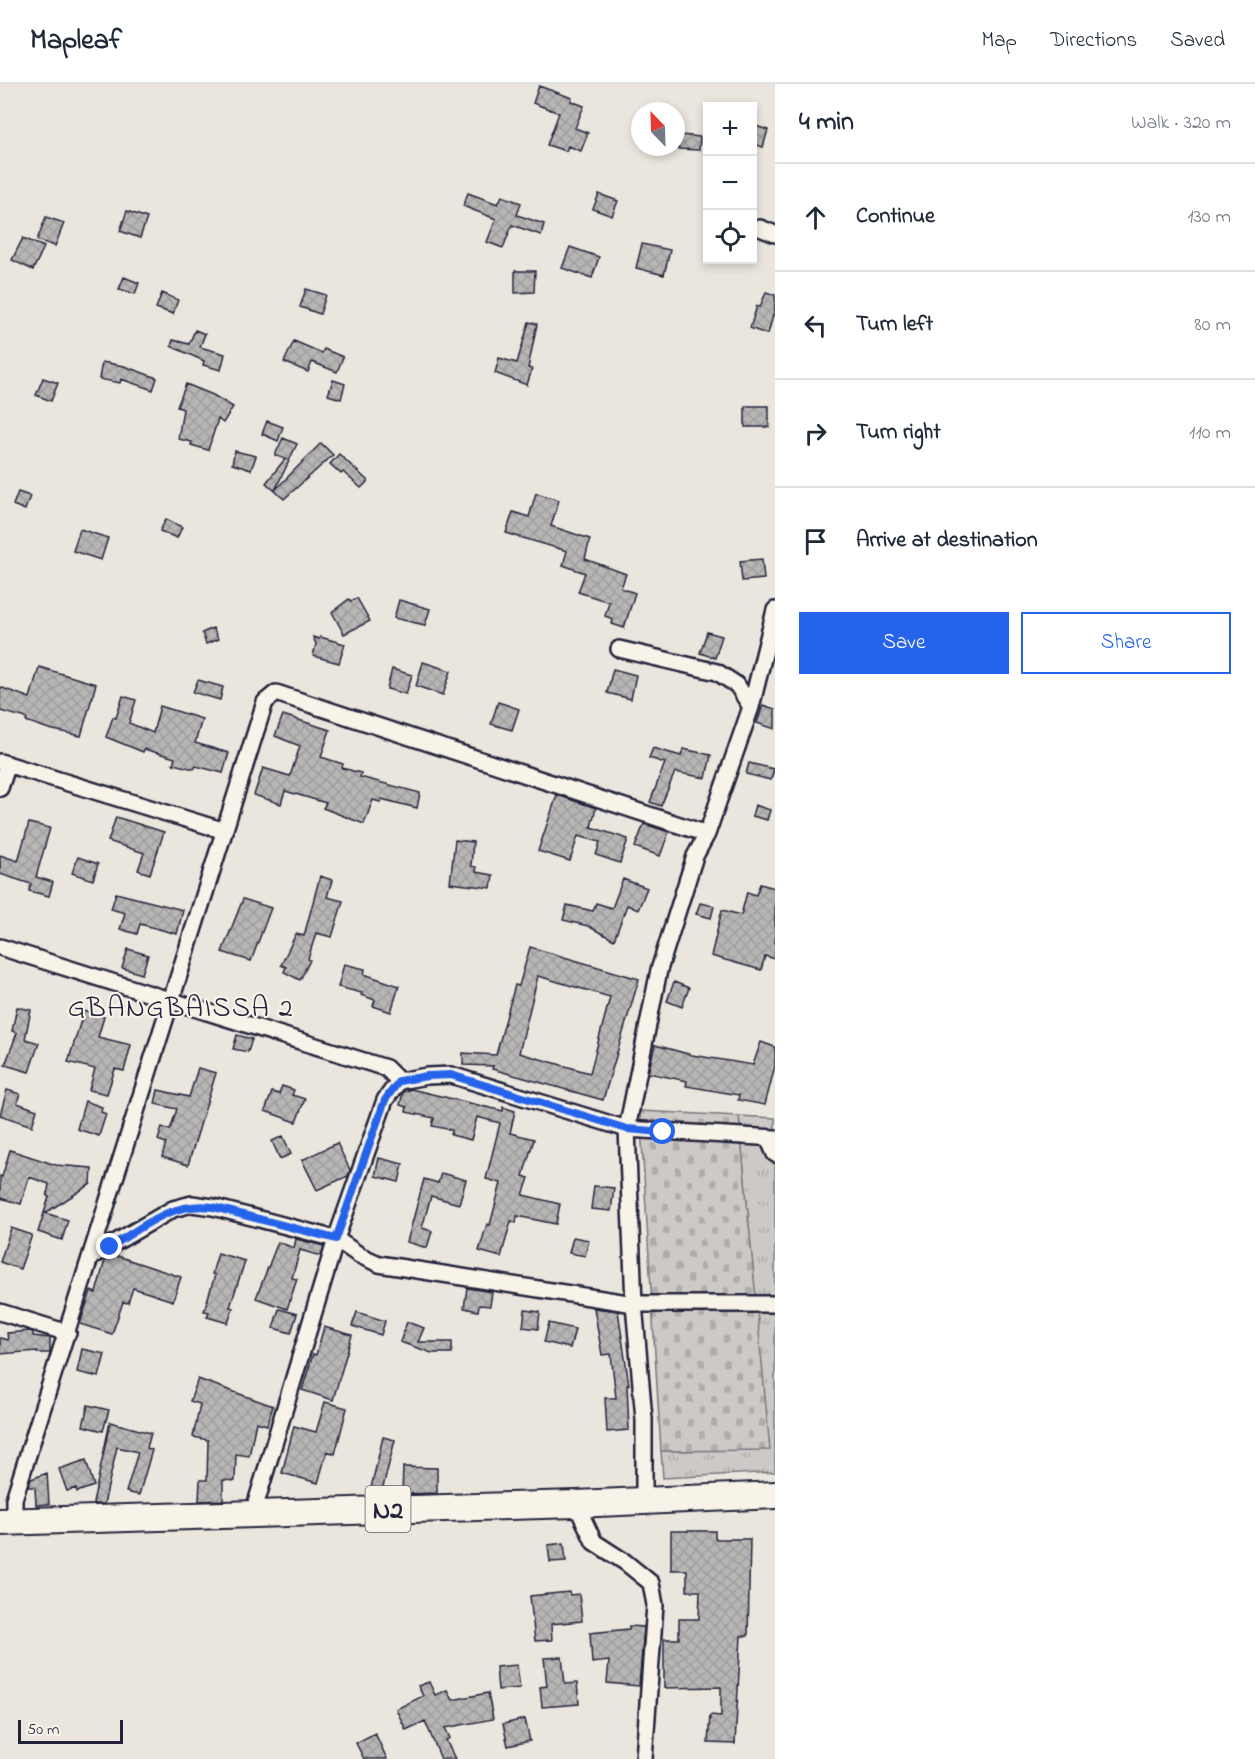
<!DOCTYPE html>
<meta charset="utf-8">
<style>
:root{--surface:#fff;--page:#f6f6f7;--text:#1f2937;--muted:#747a83;--line:#e0e1e3;--accent:#2563eb}
body{margin:0;font-family:"Indie Flower",sans-serif;background:var(--page);color:var(--text)}
.controls{position:absolute;right:18px;top:18px;display:grid;overflow:hidden;border-radius:0px;box-shadow:0 3px 9px #0003}
.controls button{width:54px;height:54px;display:grid;place-items:center;padding:0;border:0;border-bottom:2px solid var(--line);background:var(--surface);color:var(--text);font:30px sans-serif}
.compass{position:absolute;left:631px;top:18px;width:54px;height:54px;border-radius:50%;background:var(--surface);box-shadow:0 3px 9px #0003;rotate:337deg}
.scale{position:absolute;left:18px;bottom:15px;width:105px;box-sizing:border-box;padding-left:6px;border:3px solid #22223b;border-top:0;font-size:16px;line-height:21px;white-space:nowrap;color:#22223b;-webkit-text-stroke:4px #f7f3e8;paint-order:stroke}
.stop{position:absolute;width:18px;height:18px;margin:-14px;border:4px solid #2563eb;border-radius:50%;background:#fff}
.stop.end{background:#2563eb;border-color:#fff;box-shadow:0 2px 6px #0008}
.list{margin:0;padding:0;list-style:none}
h2{display:flex;justify-content:space-between;align-items:center;height:78px;margin:0;padding:0 24px;font-size:26px}
h2 small{font-size:20px;font-weight:400;color:var(--muted)}
.list li{display:grid;grid-template-columns:39px 1fr auto;gap:18px;align-items:center;box-sizing:border-box;height:108px;padding:0 24px;border-top:2px solid var(--line)}
.list b{display:block;font-size:22px;white-space:nowrap}
.list em{font-size:20px;font-style:normal;color:var(--muted)}
.actions{display:flex;gap:12px;padding:18px 24px}
.actions a{flex:1;padding:14px 0;border:2px solid var(--accent);border-radius:0px;text-align:center;font-size:21px;color:var(--accent)}
.actions .main{background:var(--accent);color:#fff}
.icon{flex:none;width:33px;height:33px;fill:none;stroke:currentColor;stroke-width:2;stroke-linecap:round;stroke-linejoin:round}
.map{position:relative;flex:none;width:775px;height:1675px;overflow:hidden}
header{display:flex;align-items:center;gap:36px;box-sizing:border-box;height:84px;padding:0 30px;background:var(--surface);border-bottom:2px solid var(--line)}
header strong{font-size:28px}
nav{display:flex;gap:33px;margin-inline-start:auto;font-size:21px}
main{display:flex}
aside{flex:1;background:var(--surface)}
.map>svg:first-child{display:block}
.grass{fill:url(#grass-tufts);stroke:#787680;stroke-width:1.5}
.cemetery{fill:url(#cemetery-stones);stroke:#787680;stroke-width:1.5}
.building{fill:url(#building-cross-hatch);stroke:#22223b;stroke-width:1.5;fill-rule:evenodd}
.lines{fill:none;stroke-linecap:round;stroke-linejoin:round}
.minor-casing{stroke:#22223b;stroke-width:20}
.trunk-casing{stroke:#22223b;stroke-width:30}
.minor{stroke:#f7f3e8;stroke-width:15}
.trunk{stroke:#f7f3e8;stroke-width:26}
.route{stroke:#2563eb;stroke-width:8}
.labels{text-anchor:middle;stroke-width:4.5;stroke-linejoin:round;paint-order:stroke}
.shield{fill:#f7f3e8;stroke:#62616f;stroke-width:1.5}
.shield-label{font-size:26px;font-weight:bold;fill:#22223b}
.neighbourhood-label{font-size:28px;letter-spacing:1.5px;fill:#22223b;stroke:#f7f3e8}
</style>
<header>
<strong>Mapleaf</strong>
<nav><a>Map</a><a>Directions</a><a>Saved</a></nav>
</header>
<main>
<div class="map">
<svg width="775" height="1675" viewBox="0 0 775 1675">
<defs>
<pattern id="grass-tufts" width="24" height="20" patternUnits="userSpaceOnUse" patternTransform="scale(1.5)"><rect width="24" height="20" fill="#cdc9c6"/><path d="M3 7l-1-3M5 7V3M7 7l1-3M15 17l-1-3M17 17v-4M19 17l1-3" fill="none" stroke="#b0acab"/></pattern>
<pattern id="cemetery-stones" width="16" height="16" patternUnits="userSpaceOnUse" patternTransform="scale(1.5)"><rect width="16" height="16" fill="#cdc9c6"/><path d="M2 7V4a2 2 0 0 1 4 0v3zM10 15v-3a2 2 0 0 1 4 0v3z" fill="#b0acab"/></pattern>
<pattern id="building-cross-hatch" width="8" height="8" patternUnits="userSpaceOnUse" patternTransform="scale(1.5)"><rect width="8" height="8" fill="#b8b6b5"/><path d="M0 0l8 8M0 8l8-8" fill="none" stroke="#9e9c9d"/></pattern>
</defs>
<rect width="100%" height="100%" fill="#eae6de"/>
<filter id="ink" filterUnits="userSpaceOnUse"><feTurbulence type="fractalNoise" baseFrequency=".0167" numOctaves="2"/><feDisplacementMap in="SourceGraphic" scale="12" xChannelSelector="R" yChannelSelector="G"/><feConvolveMatrix kernelMatrix="1 2 1 2 8 2 1 2 1" color-interpolation-filters="sRGB"/></filter>
<g filter="url(#ink)">
<path class="grass" d="M739,1032l36,2v354l-112,6 -2,-27 108,-2z"/>
<path class="cemetery" d="M640,1027l99,5 31,334 -109,1z"/>
<path class="building" d="M539,2l33,12 -1,3 13,5 -9,22 13,5 -7,18 -13,-5 -2,5 -19,-6 12,-32 -26,-10z
M753,41l15,5 -5,17 -10,-3z
M680,51l20,2 -1,13 -21,-1z
M468,109l30,11 4,-8 19,7 -4,12 27,9 -3,11 -29,-10 -9,23 -16,-6 9,-23 -33,-13z
M599,110l19,7 -6,15 -19,-7z
M127,127l20,7 -7,20 -20,-7z
M46,133l18,6 -9,23 -18,-6z
M23,154l21,9 -11,23 -21,-10z
M642,160l28,6 -6,25 -28,-7z
M570,163l29,10 -7,21 -30,-10z
M515,187h20l-1,21 -19,1z
M124,193l15,6 -4,11 -16,-5z
M306,205l20,6 -6,19 -20,-7z
M766,208l9,3v13l-7,26h-2l-16,-6 7,-22 3,1z
M162,209l16,7 -5,14 -17,-6z
M529,238l8,2 -9,44 4,1 -5,16 -32,-12 4,-15 18,5z
M195,246l10,4 -5,13 25,7 -4,16 -18,-5 1,-4 -33,-15 2,-6 16,4z
M294,257l28,12 2,-4 19,8 -6,15 -25,-10 -4,10 -24,-10z
M102,278l22,4 33,12 -4,12 -32,-11 -1,4 -21,-4z
M43,294l15,5 -7,18 -15,-6z
M333,296l12,4 -4,15 -13,-4z
M186,300l27,11 20,12 -10,16 -5,-4 -10,31 -17,-5 1,-3 -14,-3 5,-30 -6,-2z
M745,322h24v21h-24z
M267,337l16,6 -5,14 -16,-7z
M283,354l14,6 -8,17 -3,-2 3,2 -14,29 46,-47 12,12 -49,44 -18,-16 19,-24 -10,-4z
M235,367l21,5 -5,14 -19,-6z
M339,370l29,27 -7,7 -18,-16 -2,2 -11,-10z
M18,408l12,4 -5,14 -12,-5z
M536,409l23,7 -8,26 39,13 -5,20 41,15 -5,14 14,5 -11,35 -12,-4 1,-5 -8,-3 4,-14 -31,-10 7,-19 -22,-8 4,-14 -61,-18 7,-21 16,5z
M166,435l16,8 -5,11 -17,-7z
M80,445l28,9 -7,22 -28,-9z
M762,475l2,20 -22,2 -2,-20z
M357,514l13,23 -26,13 -12,-22 17,-13 2,2z
M399,516l31,9 -5,16 -31,-7z
M213,544l5,11 -12,5 -4,-11z
M707,548l15,4 -7,22 -15,-5z
M313,553l6,2 1,-2 25,7 -6,19 -26,-7 3,-12z
M423,578l28,9 -8,24 -27,-9z
M39,583l57,17 -15,52 -32,-7 -23,-8 1,-3 -27,-7v-24l30,11z
M392,585l20,6 -6,19 -19,-5z
M613,585l23,6 -5,24 -24,-6z
M198,596l25,7 -3,13 -27,-8z
M123,612l13,4 -7,23 24,10 7,-27 42,13 -7,24 34,10 -6,20 -27,-7 -2,3 -21,-5 2,-6 -31,-9 -1,3 -37,-15 7,-20 3,1z
M498,618l21,7 -7,21 -21,-6z
M763,621l12,4v20l-18,-6z
M283,631l47,15 -9,27 22,7 -1,4 19,5 -1,4 60,16 -3,15 -36,-9 -1,3 -7,-2 -9,24 -41,-16 3,-5 -41,-12 -4,13 -27,-9 9,-27 27,8 10,-30 -25,-10z
M653,664l28,8 2,-7 28,6 -5,23 -31,-6 -14,34 -11,-4 15,-39 -16,-5z
M749,679l25,6 -3,11 -25,-6z
M557,711l39,13 -5,19 37,12 -8,24 -24,-8 4,-13 -22,-6 -8,25 -32,-10z
M755,721l15,5 -3,10 -15,-4z
M116,733l48,15 -14,42 -12,-4 6,-17 -36,-12z
M29,739l21,5 -14,49 17,5 -4,14 -20,-5 2,-7 -31,-10v-19l18,6z
M644,740l25,8 -9,24 -25,-9z
M455,756l18,2 -2,24 5,1v5l17,3 -2,13 -41,-5z
M78,773l20,7 -5,16 -21,-7z
M320,792l12,4 -5,17 16,4 -11,36 -16,-4 -8,26 2,1 -10,20 -16,-8 2,-5 -5,-2 15,-31 8,2z
M623,795l24,9 -9,22 -11,-5 -13,35 -26,-14 -25,-6 4,-15 26,6 3,-8 16,5z
M760,800l15,4v71l-10,-3 -4,14 -50,-14 11,-46 19,5 6,-23 9,3z
M116,809l67,17 -6,24 -37,-10 -3,10 -17,-5 5,-16 -14,-4z
M243,815l28,9 -20,53 -29,-9z
M700,819l14,3 -3,12 -15,-4z
M530,863l109,32 -36,121 -111,-31 1,-3 -30,-1v-12l33,2 19,-70 4,1zM538,892l72,21 -20,76 -71,-20z
M128,865l20,6 -6,19 -20,-6z
M344,880l21,5 -1,5 35,12 -8,26 -18,-6 2,-6 -14,-5 1,-2 -24,-6z
M674,898l15,6 -7,19 -15,-6z
M17,923l14,3 -6,29 14,4 -10,29 -24,-7 12,-32 -5,-2z
M84,927l20,6 -6,20 33,8 -7,26 -9,-2 -8,25 -18,-4 6,-21 -27,-7z
M237,951l15,4 -4,13 -15,-3z
M761,958l14,5v19l-10,39 -27,-5 1,-5 -53,-9 1,-5 -39,-8 7,-28 37,10 61,10z
M198,984l18,5 -28,92 -26,-8 4,-14 -8,-3 4,-13 8,3 7,-21 -22,-5 3,-14 31,7z
M282,1002l12,4 -2,5 13,4 -9,23 -31,-11 7,-19 7,2z
M411,1005l92,22v-4l12,4 -5,22 24,6 -11,37 6,2 -6,17 37,9 -4,20 -39,-8 -1,7 -5,-2 -10,36 -22,-6 8,-27 3,1 11,-42 -15,-4 14,-56 -23,-6 -6,23 -20,-5 1,-5 -20,-4 2,-8 -28,-6 1,-5 -7,-2 3,-13z
M7,1006l13,4 -3,9 20,7 -5,16 -32,-11z
M85,1017l17,6 -1,5 5,2 -7,22 -22,-7z
M283,1052l8,18 -11,5 -8,-18z
M337,1059l13,27 -2,6 -31,14 -15,-30z
M10,1066l46,15 36,3 -1,16 -46,29 23,7 -6,20 -24,-8 11,-35 -2,-1 2,-12 -20,-7 -8,27 -21,-6v-22l2,1z
M379,1074l24,6 -4,18 -24,-6z
M441,1089l25,7 -7,24 -28,-8 -9,32 10,3 -5,17 -20,-6 17,-63 14,4z
M594,1102l20,2 -3,23 -20,-2z
M11,1144l21,7 -12,34 -20,-7z
M573,1153l16,3 -4,16 -16,-3z
M296,1155l28,7 -3,10 -21,-6 -8,28 5,1 -10,30 -31,-11 22,-56 16,6z
M218,1169l27,8 -15,46 3,1 -5,15 -21,-6 2,-5 -5,-1 11,-36 -3,-1z
M114,1171l67,22 -8,24 -40,-13 -5,15 -5,-1 -11,32 -32,-10 11,-33 5,2 9,-33z
M467,1204l25,4 -2,14 -11,-1 -1,6 -14,-3z
M594,1224l24,3 11,74h-2l2,45 -22,2 -2,-34h11l-5,-44 -9,1z
M279,1225l18,5 -6,19 -18,-5z
M525,1226l15,2 -2,17 -15,-2z
M357,1228l28,9 -4,14 -29,-9z
M407,1238l17,6 -6,14h34v11h-20l-32,-11z
M549,1239l26,6 -5,19 -26,-6z
M324,1243l28,8 -19,65 -31,-10 11,-36 3,1z
M29,1247l4,1v4l17,2v15h-13v-2l-37,3v-16l8,2 -1,-7z
M82,1265l23,5 -6,23 -22,-5z
M198,1295l75,27 -6,19 -11,-3 -7,34 -13,-2 -1,27 -12,-1v20l-24,1 1,-21h7l1,-40 -15,-3 7,-33 -10,-3z
M325,1318l22,6 -12,46 -8,-3 -9,32 -36,-10 12,-47 22,6z
M88,1321l21,5 -6,21 -20,-5z
M110,1338l41,11 -4,15 5,2 -13,45 -13,-3 12,-40 -21,-5 -13,57h-9l-2,-1z
M383,1353l12,3 -13,51 -11,-3z
M86,1376l8,26 -17,6 -1,-4 -9,3 -8,-22z
M403,1383l34,1v25l-35,1z
M47,1389l2,31 -13,1 -1,-18h-7l3,-8z
M671,1447h44v8h35l-2,97h-7l-6,108 -27,-1 2,-28 11,1v-29l-57,1v-49h15v-20h20l1,-28h-13v-21h-16z
M564,1459l2,18 -16,1 -2,-17z
M569,1508l1,3 9,-1 3,27 -31,3 1,16 -17,1 -5,-45z
M629,1542l15,1 -5,59 -32,-3 2,-22 -17,2 -2,-30 39,-4z
M562,1573l3,27 12,-1 2,21 -37,3 -2,-20 7,-1 -3,-28z
M517,1581l3,23 -22,2 -2,-23z
M429,1598l6,13 12,-5 5,10 36,-7 5,26 -48,9 5,10 -4,2 9,19h-14l-16,-38 -19,9 -10,-21 27,-13 -5,-10z
M525,1635l5,22 -22,5 -5,-22z
M375,1649l12,26h-23l-8,-16z"/>
<g class="lines">
<g class="minor-casing">
<path id="minor" d="M760,144l15,6
M619,565l98,23 20,13 14,22
M0,678l225,69
M0,704l8,-24
M0,863l386,121 13,13
M768,1054l7,16
M92,1172l81,-47 19,-5 21,3 123,32 23,16 20,9 255,40h141
M0,1228l68,21
M644,1416v-81l-10,-115 -7,-175 32,-159 36,-114 12,-22 44,-127 24,-97
M576,1420l18,38 31,20 26,21 4,22 -11,154
M253,1429l83,-274 49,-139 14,-19 28,-5 24,-1 176,54 148,9
M14,1437v-22l251,-797 11,-9 431,141"/>
</g>
<g class="trunk-casing">
<path id="trunk" d="M0,1438l576,-18 199,-9"/>
</g>
<use href="#minor" class="minor"/>
<use href="#trunk" class="trunk"/>
</g>
</g>
<g class="lines" filter="url(#ink)">
<path class="route" d="M110,1163c35,-21 60,-45 103,-40l123,32 49,-139 14,-19 28,-5 24,-1 176,54 36,3"/>
</g>
<g class="labels">
<rect class="shield" x="365.5" y="1402" width="45" height="46" rx="4.5"/>
<g class="shield-label">
<text x="388" y="1434">N2</text>
</g>
<g class="neighbourhood-label">
<text x="181" y="932">GBANGBAISSA 2</text>
</g>
</g>
</svg>
<div class="controls">
<button>+</button>
<button>−</button>
<button><svg class="icon" aria-label="locate" viewBox="0 0 24 24"><circle cx="12" cy="12" r="6"/><path d="M12 2v4M12 18v4M2 12h4M18 12h4"/></svg></button>
</div>
<svg class="compass" viewBox="-18 -18 36 36"><path d="M0-13l5 13h-10z" fill="#e53935"/><path d="M0 13l5-13h-10z" fill="#747a83"/></svg>
<div class="scale">50 m</div>
<div class="stop" style="left:663px;top:1048px"></div>
<div class="stop end" style="left:110px;top:1163px"></div>
</div>
<aside>
<h2>4 min<small>Walk · 320 m</small></h2>
<ul class="list">
<li><svg class="icon" aria-label="ahead" viewBox="0 0 24 24"><path d="M12 20V5M6 11l6-6 6 6"/></svg><div><b>Continue</b></div><em>130 m</em></li>
<li><svg class="icon" aria-label="left" viewBox="0 0 24 24"><path d="M17 20v-9H6M10 6l-5 5 5 5"/></svg><div><b>Turn left</b></div><em>80 m</em></li>
<li><svg class="icon" aria-label="right" viewBox="0 0 24 24"><path d="M7 20v-9h11M14 6l5 5-5 5"/></svg><div><b>Turn right</b></div><em>110 m</em></li>
<li><svg class="icon" aria-label="arrive" viewBox="0 0 24 24"><path d="M6 21V4h12l-3 4 3 4H6"/></svg><div><b>Arrive at destination</b></div></li>
</ul>
<div class="actions"><a class="main">Save</a><a>Share</a></div>
</aside>
</main>
